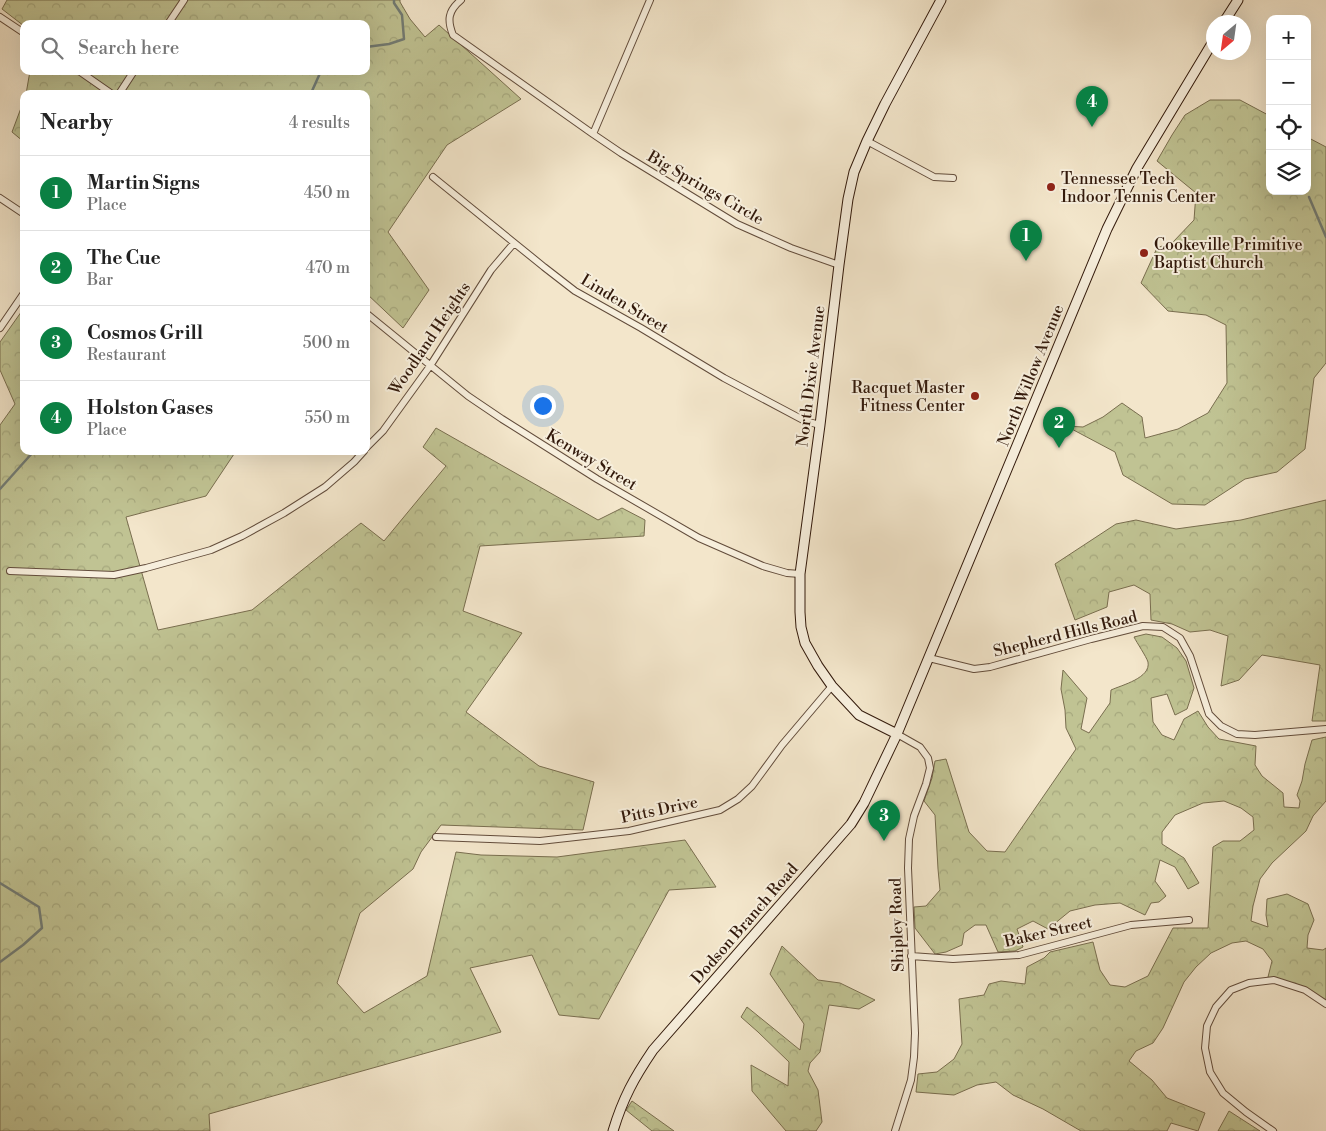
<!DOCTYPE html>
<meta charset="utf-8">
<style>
:root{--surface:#fff;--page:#f6f6f6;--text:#222;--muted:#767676;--line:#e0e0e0;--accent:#0b8043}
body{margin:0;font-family:"Libre Bodoni",serif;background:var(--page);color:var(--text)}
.controls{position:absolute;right:15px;top:15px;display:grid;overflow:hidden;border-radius:10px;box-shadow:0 5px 20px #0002}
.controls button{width:45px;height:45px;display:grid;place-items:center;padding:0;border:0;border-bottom:1px solid var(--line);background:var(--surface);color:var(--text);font:25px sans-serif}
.compass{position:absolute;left:1206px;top:15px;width:45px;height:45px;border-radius:50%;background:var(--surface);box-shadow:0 5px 20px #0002;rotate:209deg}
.you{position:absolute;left:542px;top:405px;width:18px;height:18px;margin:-12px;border:4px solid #fff;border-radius:50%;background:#1a73e8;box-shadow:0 0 0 8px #1a73e833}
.badge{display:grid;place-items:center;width:32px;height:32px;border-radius:50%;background:var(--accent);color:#fff;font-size:16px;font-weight:700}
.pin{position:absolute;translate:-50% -41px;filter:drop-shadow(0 1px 2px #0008)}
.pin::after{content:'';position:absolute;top:26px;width:18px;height:15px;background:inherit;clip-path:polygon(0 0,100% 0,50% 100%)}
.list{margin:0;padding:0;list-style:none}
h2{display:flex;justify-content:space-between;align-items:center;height:65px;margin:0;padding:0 20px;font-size:21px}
h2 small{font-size:16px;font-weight:400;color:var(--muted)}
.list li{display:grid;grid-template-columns:32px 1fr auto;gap:15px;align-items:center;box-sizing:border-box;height:75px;padding:0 20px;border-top:1px solid var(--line)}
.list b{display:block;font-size:19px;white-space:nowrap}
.list p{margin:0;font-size:16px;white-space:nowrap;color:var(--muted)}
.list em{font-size:16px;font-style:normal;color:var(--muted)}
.icon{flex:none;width:28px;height:28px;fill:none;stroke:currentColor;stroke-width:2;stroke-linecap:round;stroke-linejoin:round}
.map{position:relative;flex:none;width:1326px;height:1131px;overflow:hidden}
.search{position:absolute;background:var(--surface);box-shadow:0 5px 20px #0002;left:20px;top:20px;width:350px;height:55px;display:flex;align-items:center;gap:12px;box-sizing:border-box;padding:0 18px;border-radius:10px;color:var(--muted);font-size:19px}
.panel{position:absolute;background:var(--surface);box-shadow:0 5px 20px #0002;left:20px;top:90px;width:350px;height:365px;border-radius:10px}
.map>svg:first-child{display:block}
.forest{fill:url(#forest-crowns);stroke:#796e4f}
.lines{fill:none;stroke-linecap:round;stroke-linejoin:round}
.stream{stroke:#727c75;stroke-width:2.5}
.street-casing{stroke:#624c3b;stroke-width:8}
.secondary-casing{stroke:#32190b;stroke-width:11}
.street{stroke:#f7efdd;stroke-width:6}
.secondary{stroke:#f7efdd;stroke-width:9}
.poi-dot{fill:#8f2418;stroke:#f7efdd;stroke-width:2}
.labels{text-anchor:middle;stroke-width:4;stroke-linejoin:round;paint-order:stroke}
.poi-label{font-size:16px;fill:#32190b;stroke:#f7efdd;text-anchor:start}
.street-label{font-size:16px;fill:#32190b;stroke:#f7efdd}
</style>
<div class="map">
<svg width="1326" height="1131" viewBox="0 0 1326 1131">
<defs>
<pattern id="forest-crowns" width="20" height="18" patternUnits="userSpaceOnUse" patternTransform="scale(1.25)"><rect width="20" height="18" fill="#c0c393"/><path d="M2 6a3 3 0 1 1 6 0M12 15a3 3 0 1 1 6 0" fill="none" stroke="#a5a77d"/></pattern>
</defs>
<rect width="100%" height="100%" fill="#f3e6cb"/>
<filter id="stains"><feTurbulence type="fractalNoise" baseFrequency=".004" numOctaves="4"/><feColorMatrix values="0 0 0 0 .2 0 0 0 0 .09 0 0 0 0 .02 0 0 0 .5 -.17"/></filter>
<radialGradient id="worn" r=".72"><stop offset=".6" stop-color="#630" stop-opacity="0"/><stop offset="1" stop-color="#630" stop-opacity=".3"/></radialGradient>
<path class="forest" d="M7,0h393v2l10,17 15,18 14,-12 82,74 -74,46 -59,87 41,58 -26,38 -37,-35v-199h-340l4,-23h336v-47h-342v2l-22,-17z
M24,100v42l-12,-10z
M1210,100h30l30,16v75h37v-54l19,10v216l-12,15 -9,71 -28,23 -32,7 -40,26 -33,-1 -49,-29 -8,-23 -49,-26 17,1 20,-10 19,-14 20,14 3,21 33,-9 30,-16 19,-30 -1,-58 -20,-10 -38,-4 -27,-28 16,-35 16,-6 21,-22 2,-27 -39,-32 15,-26 13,-20z
M24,308v143h212l-30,45 -80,21 32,113 94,-20 109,-87 23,18 62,-75 -23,-19 13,-19 162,92 24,-12 23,12 -1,16 -164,10 -17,65 59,22 -56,79 73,54 55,16 -11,48 -142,-5 -20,27 -8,17 -53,44 -23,70 27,30 63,-37 29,-124 25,3 76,2 128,-17 31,47 -47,3 -70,129 -40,-4 -27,-60 -62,13 31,64 -292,82 1,17h-210v-706l15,-21 -15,-34v-28z
M1326,500v221h-14l8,-56 -58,-10 -23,25 -18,6 7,-50 -18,-6 -20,2 -18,-8 -21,-4 -1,-26 -16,-9 -25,7 -2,15 -32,13 -20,-56 61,-40 20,-4 40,9 65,-9z
M1146,634l16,3 15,11 9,13 8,27 -7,21 -12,6 -8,-21 -16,4 2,24 9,13 12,5 10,-21 14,-8 10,16 11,12 37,7 -1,19 7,11 21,17 1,14 15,1 1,-7 -3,-6 5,-14 3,-17 7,-24 14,-3v64l-13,15 -7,15 -34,32 -12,16 -7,27 -2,15 17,6 -2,-12 1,-16 20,-5 21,10 6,16 -6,15 -1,13 16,2 3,-2v53l-20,-13 -38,-11 4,-16 -9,-12 -17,-8 -14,2 -21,10 -15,14 -12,15 -21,46 -10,15 -17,8 -7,10 23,19 15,18 38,15 -7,18 -27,-8 -4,8h-86l-38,-22 -30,-14 -17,-13 -19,3 -23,10 -38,-3 2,-18 19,-2 17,-13 8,-15 -3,-45 25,-4 5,-11 12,-3 24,3 2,-17 17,-9 6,-6 43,-10 7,28 10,15 15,2 23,-11 25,-48h35l5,-81 10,-6h17l14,-11 -1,-13 -12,-9 -17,-7 -21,2 -28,12 -13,17v12l22,14 15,25 -11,6 -13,-22 -15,-7 -5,21 11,15 -7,6 -8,1 -6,12 -25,-12 -25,2 -25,6 -22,18 -15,-8 -16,8 6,18 -8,4 -17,1 -12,-27h-11l-11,8 -2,12 -16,7 -11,2 -20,-26 -1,-21 12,-1 14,-16 -2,-21 -3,-54 -11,-14 8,-23 3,-17 11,-2 23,73 18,19 18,1 71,-103 -10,-21 -1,-18 -4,-21 2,-19 24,28 -6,31 8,4 21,-30 1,-13c11,-5 40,-12 37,-28 -2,-6 -11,-19 -14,-25z
M782,946l36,34 22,3 35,17 -16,9 -30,-4 -9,47 -10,11 -2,8 10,19 4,32 -6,9h-30l-34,-40 -1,-26 37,21 1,-24 -31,-30 -17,-15 6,-10 53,43 4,-26 -34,-50z
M632,1101l42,30h-22l-26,-21z
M1229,1111l31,20h-42z"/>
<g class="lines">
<path class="stream" d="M366,47l23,-3 15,-5 -2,-24 -8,-12v-3
M306,94l6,-3 9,-20
M1309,197l17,40
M0,489l34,-38
M0,883l39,24 3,21 -19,17 -23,17"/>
<g class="street-casing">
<path id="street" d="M461,0c-13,11 -14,20 -8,35l140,99 57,-134
M0,17l24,16
M168,24l16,-24
M79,71l33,23
M119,94l15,-23
M593,134l28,19 116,71 54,24 48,17
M867,141l67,36 19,1
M433,177l111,90 31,24 66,37 83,50 81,43 15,4
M0,198l24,16
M366,313l102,83 34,23 95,60 102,59 64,28 24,7 13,1
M0,328l24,-35
M366,448l17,-17 47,-65 61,-96 23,-27
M10,571l104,4 32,-7 65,-18 31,-14 42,-23 41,-26 29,-25 10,-11
M929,658l45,11 16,-2 101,-28 52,-13 20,1 17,11 10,18 19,58 12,12 16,8 18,1 71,-6
M436,837l104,4 89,-10 91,-21 18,-11 14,-13 30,-41 50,-59
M911,956l42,3 66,-4 112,-30 58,-5
M895,1131l16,-51 3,-23 1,-24 -7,-165 1,-29 5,-23 12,-32 4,-16 -2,-10 -8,-11 -23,-13
M1273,1131l-27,-19 -23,-19 -13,-21 -5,-24 2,-22 9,-19 15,-17 18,-7 25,-3 31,10 21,14"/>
</g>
<g class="secondary-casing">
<path id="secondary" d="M1224,22l14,-22
M897,734l-38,-19 -27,-29 -14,-20 -13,-23 -4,-16 -1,-15v-38l20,-149 19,-160 9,-66 6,-27 13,-31 18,-37 56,-104
M613,1131c10,-33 21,-53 40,-81l198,-226 13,-21 33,-69 210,-505 30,-61 77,-128"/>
</g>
<use href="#street" class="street"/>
<use href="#secondary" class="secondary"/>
</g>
<g class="poi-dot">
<circle cx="1051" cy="187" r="5"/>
<circle cx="1144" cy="253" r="5"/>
<circle cx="975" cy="396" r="5"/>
</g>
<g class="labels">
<g class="poi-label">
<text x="1061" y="184">Tennessee Tech<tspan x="1061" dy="18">Indoor Tennis Center</tspan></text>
<text x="1154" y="250">Cookeville Primitive<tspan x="1154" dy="18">Baptist Church</tspan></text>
<text x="965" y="393" text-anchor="end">Racquet Master<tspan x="965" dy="18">Fitness Center</tspan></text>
</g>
<g class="street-label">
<text transform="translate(706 187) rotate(30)" y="6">Big Springs Circle</text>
<text transform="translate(625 303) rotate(31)" y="6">Linden Street</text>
<text transform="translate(429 338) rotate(-56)" y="6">Woodland Heights</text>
<text transform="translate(1030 375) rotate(-68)" y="6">North Willow Avenue</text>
<text transform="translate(810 376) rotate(-83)" y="6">North Dixie Avenue</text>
<text transform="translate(592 459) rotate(31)" y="6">Kenway Street</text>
<text transform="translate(1065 633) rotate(-14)" y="6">Shepherd Hills Road</text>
<text transform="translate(659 809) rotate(-12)" y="6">Pitts Drive</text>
<text transform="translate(744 923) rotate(-49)" y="6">Dodson Branch Road</text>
<text transform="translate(896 925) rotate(-92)" y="6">Shipley Road</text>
<text transform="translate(1048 931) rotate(-13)" y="6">Baker Street</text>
</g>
</g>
<rect width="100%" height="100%" filter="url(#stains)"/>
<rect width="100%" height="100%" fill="url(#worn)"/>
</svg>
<div class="controls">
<button>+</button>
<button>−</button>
<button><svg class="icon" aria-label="locate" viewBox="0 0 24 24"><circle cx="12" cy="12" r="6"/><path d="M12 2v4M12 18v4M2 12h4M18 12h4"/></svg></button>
<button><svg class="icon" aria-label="layers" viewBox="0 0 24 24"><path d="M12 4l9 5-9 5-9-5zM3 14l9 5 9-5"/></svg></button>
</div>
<svg class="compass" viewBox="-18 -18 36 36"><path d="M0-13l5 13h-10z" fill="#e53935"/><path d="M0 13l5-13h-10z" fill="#767676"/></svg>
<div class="you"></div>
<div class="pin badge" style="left:1026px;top:261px">1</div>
<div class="pin badge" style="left:1059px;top:448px">2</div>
<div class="pin badge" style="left:884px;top:841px">3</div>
<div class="pin badge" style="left:1092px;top:127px">4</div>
<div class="search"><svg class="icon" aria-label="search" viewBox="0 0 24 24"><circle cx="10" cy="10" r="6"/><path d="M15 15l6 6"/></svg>Search here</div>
<section class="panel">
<h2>Nearby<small>4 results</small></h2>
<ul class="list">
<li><span class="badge">1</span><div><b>Martin Signs</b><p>Place</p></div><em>450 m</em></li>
<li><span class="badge">2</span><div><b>The Cue</b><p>Bar</p></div><em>470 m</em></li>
<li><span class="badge">3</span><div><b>Cosmos Grill</b><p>Restaurant</p></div><em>500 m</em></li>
<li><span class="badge">4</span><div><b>Holston Gases</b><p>Place</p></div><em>550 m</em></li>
</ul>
</section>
</div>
